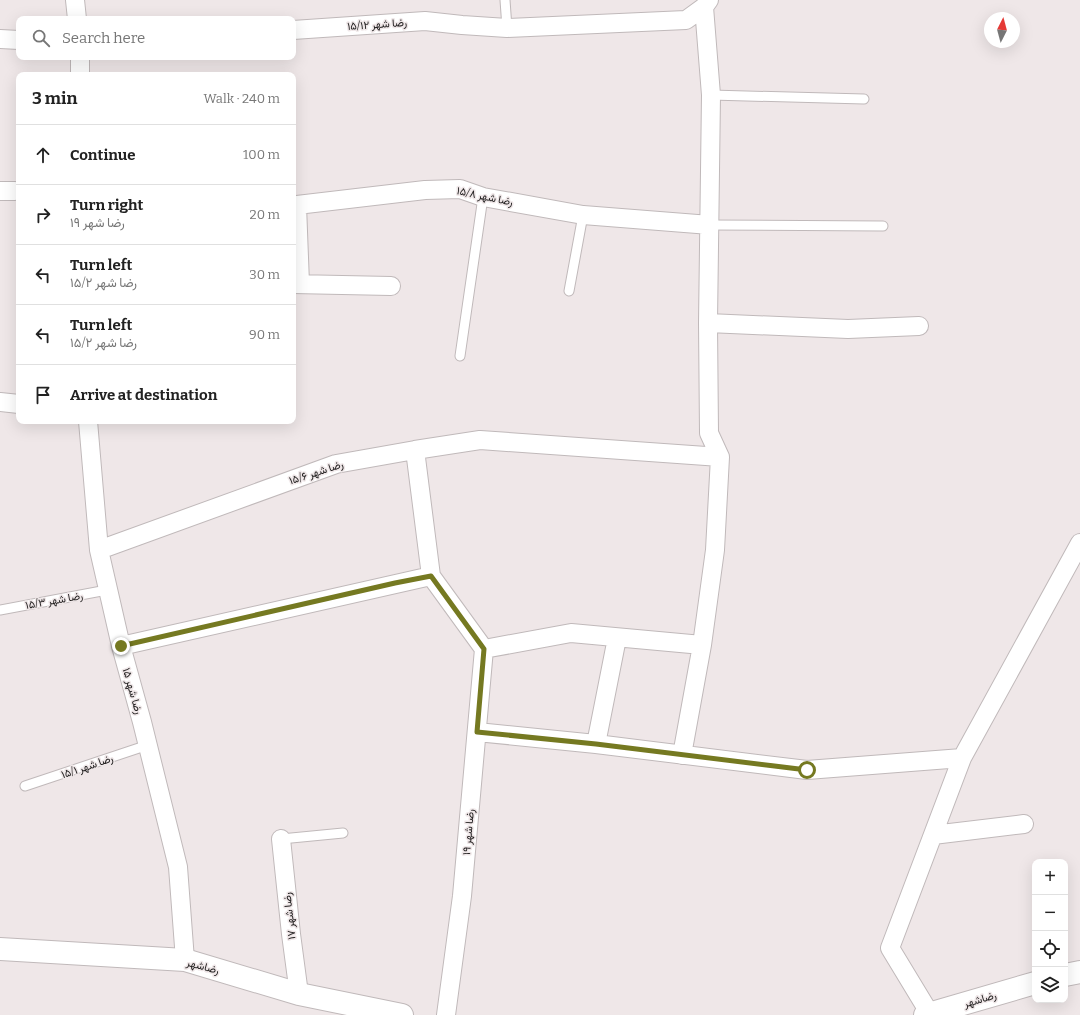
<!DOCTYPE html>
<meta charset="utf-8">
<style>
:root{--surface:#fff;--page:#f6f6f6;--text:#222;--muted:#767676;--line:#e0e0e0}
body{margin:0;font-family:Bitter,Vazirmatn,serif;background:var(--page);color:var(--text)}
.controls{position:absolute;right:12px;bottom:12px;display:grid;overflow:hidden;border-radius:8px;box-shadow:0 4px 16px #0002}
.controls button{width:36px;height:36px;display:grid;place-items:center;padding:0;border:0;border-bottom:1px solid var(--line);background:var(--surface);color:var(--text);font:20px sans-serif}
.compass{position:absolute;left:984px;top:12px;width:36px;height:36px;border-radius:50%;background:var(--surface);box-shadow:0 4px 16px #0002;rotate:6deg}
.stop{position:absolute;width:12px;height:12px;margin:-9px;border:3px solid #757921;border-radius:50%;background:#fff}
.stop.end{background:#757921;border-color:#fff;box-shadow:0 1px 4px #0008}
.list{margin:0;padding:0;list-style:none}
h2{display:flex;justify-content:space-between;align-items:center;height:52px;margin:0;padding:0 16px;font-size:17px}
h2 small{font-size:13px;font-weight:400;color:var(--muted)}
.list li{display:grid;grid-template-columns:26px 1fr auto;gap:12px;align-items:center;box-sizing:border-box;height:60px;padding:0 16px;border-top:1px solid var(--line)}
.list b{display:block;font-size:15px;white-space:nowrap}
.list p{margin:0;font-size:13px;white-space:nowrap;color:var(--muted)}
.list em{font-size:13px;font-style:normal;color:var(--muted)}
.icon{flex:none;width:22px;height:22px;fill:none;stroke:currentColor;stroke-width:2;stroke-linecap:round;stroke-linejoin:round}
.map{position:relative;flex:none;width:1080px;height:1015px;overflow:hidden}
.search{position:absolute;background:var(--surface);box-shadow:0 4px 16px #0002;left:16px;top:16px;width:280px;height:44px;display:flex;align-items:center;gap:10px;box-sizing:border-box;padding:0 14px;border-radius:8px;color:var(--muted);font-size:15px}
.panel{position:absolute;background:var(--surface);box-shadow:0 4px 16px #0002;left:16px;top:72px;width:280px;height:352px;border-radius:8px}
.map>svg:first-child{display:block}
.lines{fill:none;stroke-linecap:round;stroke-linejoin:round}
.service-casing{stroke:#c0b9ba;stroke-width:11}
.minor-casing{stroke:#c0b9ba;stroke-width:20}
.tertiary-casing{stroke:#c0b9ba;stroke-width:24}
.service{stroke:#fff;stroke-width:9}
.minor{stroke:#fff;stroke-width:18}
.tertiary{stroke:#fff;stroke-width:22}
.route{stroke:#757921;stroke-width:5}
.labels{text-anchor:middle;stroke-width:3;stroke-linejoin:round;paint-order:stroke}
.street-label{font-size:11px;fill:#222020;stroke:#efe7e8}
</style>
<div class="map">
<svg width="1080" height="1015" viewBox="0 0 1080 1015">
<rect width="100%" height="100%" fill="#efe7e8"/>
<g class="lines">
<g class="service-casing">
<path id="service" d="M505,0l2,28
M711,95l153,4
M710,225l173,1
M569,291l14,-76
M460,356l23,-159
M0,610l107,-20
M25,786l123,-41
M281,839l62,-6"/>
</g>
<g class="minor-casing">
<path id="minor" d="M75,0l2,19
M293,30l132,-9 37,4 45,3 179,-8 18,-13 5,-7
M0,39l19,1
M80,57v18
M0,191h15
M293,284l98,2
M300,284l-3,-79 128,-15 35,-1 23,8 100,18 127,10
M708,323l140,6 71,-3
M0,402l19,2
M88,421l11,129 22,96 21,76 36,145 7,93
M415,450l65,-10 240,17
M99,550l237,-86 79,-14 16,126
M121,646l310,-70 53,73
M484,649l87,-16 131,12
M477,732l119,12 211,26 155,-12
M596,744l21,-106
M682,755l20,-110 13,-95 5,-93 -11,-24 -1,-110 3,-228 -7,-88
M933,835l91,-11
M281,839l10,95 8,60
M930,1014l-40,-66 72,-190 118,-215
M446,1015l16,-119 22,-247"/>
</g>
<g class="tertiary-casing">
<path id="tertiary" d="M0,949l185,11 114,34 103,21
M1065,975l15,-3
M925,1015l110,-32"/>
</g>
<use href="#service" class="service"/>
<use href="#minor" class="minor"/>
<use href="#tertiary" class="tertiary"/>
</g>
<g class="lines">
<path class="route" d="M121,646l274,-63 36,-7 53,73 -7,83 119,12 211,26"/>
</g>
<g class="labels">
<g class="street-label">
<text transform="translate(377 24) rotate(-4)" y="4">رضا شهر ۱۵/۱۲</text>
<text transform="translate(485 196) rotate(12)" y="4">رضا شهر ۱۵/۸</text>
<text transform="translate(316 472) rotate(-18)" y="4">رضا شهر ۱۵/۶</text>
<text transform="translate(54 600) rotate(-10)" y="4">رضا شهر ۱۵/۳</text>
<text transform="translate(133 691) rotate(74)" y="4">رضا شهر ۱۵</text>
<text transform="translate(87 766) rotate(-19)" y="4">رضا شهر ۱۵/۱</text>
<text transform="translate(468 832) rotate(-85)" y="4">رضا شهر ۱۹</text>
<text transform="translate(289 916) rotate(-96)" y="4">رضا شهر ۱۷</text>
<text transform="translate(203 966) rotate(15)" y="4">رضاشهر</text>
<text transform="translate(980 999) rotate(-16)" y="4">رضاشهر</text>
</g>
</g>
</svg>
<div class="controls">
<button>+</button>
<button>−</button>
<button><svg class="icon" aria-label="locate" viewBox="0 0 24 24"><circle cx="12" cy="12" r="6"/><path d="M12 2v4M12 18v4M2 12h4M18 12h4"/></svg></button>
<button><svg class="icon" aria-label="layers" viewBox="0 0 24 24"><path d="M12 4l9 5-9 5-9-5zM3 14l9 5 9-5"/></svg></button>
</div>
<svg class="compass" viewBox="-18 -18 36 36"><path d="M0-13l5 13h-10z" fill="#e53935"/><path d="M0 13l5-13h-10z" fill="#767676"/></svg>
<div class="stop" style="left:807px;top:770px"></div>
<div class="stop end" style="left:121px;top:646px"></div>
<div class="search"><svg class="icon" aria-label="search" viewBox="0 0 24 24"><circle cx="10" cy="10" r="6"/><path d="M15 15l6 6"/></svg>Search here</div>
<section class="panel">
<h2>3 min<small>Walk · 240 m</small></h2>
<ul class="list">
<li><svg class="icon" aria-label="ahead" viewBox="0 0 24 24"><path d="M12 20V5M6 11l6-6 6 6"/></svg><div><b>Continue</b></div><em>100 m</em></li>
<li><svg class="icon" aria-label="right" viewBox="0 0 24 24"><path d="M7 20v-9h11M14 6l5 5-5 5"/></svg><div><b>Turn right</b><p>رضا شهر ۱۹</p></div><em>20 m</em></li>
<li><svg class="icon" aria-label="left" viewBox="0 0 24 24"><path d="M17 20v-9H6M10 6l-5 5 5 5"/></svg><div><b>Turn left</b><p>رضا شهر ۱۵/۲</p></div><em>30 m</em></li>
<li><svg class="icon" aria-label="left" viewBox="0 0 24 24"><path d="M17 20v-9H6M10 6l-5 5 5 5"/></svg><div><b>Turn left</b><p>رضا شهر ۱۵/۲</p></div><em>90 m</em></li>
<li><svg class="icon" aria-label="arrive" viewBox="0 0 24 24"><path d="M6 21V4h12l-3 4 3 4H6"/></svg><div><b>Arrive at destination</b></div></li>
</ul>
</section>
</div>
